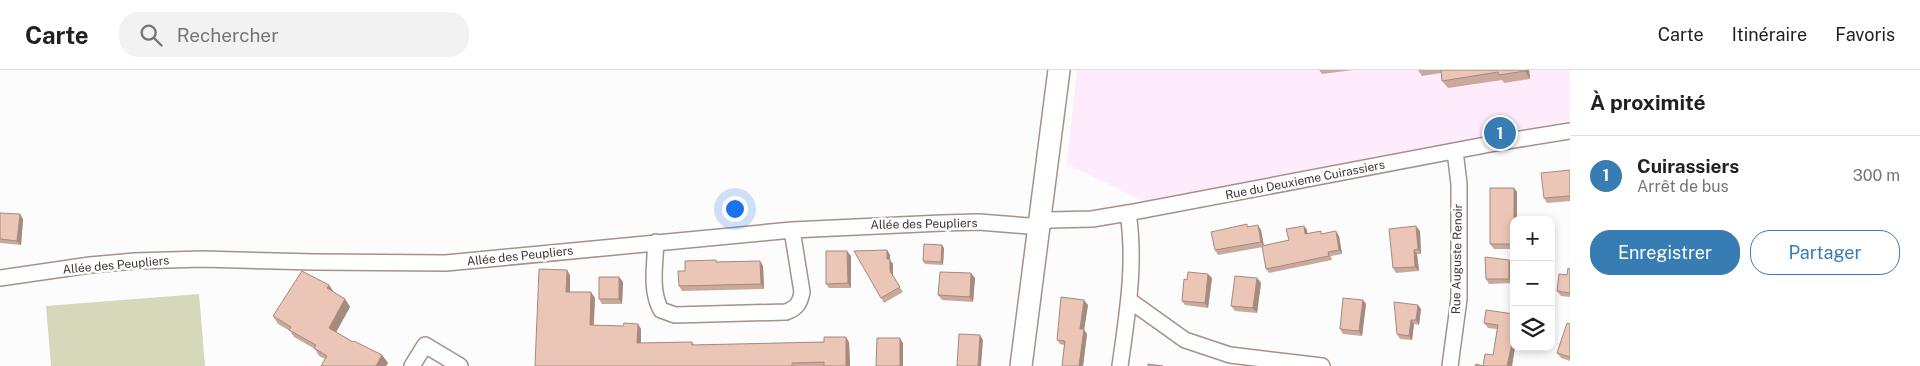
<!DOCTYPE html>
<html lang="fr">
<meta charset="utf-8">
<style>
:root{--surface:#fff;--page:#f2f2f2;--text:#202124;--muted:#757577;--line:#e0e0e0;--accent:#377cb2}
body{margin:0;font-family:"Public Sans",sans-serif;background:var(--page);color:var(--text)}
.controls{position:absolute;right:15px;bottom:15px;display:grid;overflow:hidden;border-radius:10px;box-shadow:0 2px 8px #0003}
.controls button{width:45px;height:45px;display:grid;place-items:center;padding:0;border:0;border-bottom:1px solid var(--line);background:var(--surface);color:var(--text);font:25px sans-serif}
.you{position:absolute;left:734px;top:138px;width:18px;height:18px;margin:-12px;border:4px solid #fff;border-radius:50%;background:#1a73e8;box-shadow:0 0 0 8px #1a73e833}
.badge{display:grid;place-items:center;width:32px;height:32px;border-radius:50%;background:var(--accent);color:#fff;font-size:16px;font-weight:700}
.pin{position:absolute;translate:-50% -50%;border:2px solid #fff;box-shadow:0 1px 5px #0006}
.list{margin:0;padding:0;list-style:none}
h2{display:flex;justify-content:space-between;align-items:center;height:65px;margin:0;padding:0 20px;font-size:21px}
h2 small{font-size:16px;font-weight:400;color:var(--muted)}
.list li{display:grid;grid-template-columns:32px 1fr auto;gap:15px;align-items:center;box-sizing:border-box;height:80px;padding:0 20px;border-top:1px solid var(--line)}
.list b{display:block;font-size:19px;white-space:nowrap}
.list p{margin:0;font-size:16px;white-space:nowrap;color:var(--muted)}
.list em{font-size:16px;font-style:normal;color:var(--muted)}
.actions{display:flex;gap:10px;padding:15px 20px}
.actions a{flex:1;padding:11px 0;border:1px solid var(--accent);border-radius:20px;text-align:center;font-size:18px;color:var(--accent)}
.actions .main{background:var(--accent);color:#fff}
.icon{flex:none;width:28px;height:28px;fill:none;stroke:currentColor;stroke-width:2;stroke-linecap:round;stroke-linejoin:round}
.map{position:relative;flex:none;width:1570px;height:296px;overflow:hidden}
header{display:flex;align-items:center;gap:30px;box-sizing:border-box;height:70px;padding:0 25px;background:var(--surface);border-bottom:1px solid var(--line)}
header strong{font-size:24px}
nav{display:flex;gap:28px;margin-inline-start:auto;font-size:18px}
.search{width:350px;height:45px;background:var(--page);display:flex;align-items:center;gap:12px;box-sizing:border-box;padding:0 18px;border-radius:20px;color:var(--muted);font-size:19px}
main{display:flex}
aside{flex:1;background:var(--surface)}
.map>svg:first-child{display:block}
.industrial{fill:#feebfb}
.green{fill:#d5d9ba}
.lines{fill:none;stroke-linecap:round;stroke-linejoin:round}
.minor-casing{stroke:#a79087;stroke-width:18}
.secondary-casing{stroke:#a79087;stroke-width:24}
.minor{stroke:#fff;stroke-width:15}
.secondary{stroke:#fff;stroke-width:21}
.wall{fill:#caa99d}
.shaded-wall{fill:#a48a7f}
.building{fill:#ebc5b6;stroke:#a48a7f}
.labels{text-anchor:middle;stroke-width:5;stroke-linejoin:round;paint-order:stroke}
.street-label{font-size:12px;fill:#3f3531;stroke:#fff}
</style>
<header>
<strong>Carte</strong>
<div class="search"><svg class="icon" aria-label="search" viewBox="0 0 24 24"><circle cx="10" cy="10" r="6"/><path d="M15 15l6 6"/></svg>Rechercher</div>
<nav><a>Carte</a><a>Itinéraire</a><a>Favoris</a></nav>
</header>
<main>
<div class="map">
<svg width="1570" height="296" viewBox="0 0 1570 296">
<rect width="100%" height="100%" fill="#fcfcfc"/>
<path class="industrial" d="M1077,0h493v50l-424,82 -79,-38z"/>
<path class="green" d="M199,224l6,72h-154l-5,-60z"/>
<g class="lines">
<g class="minor-casing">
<path id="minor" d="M656,172c-1,22 -6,49 5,68l14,5 111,-3c11,-4 14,-9 16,-20l-10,-62
M0,208l90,-13 45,-4 67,-2 113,3 131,1 346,-33 150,-7 37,-1 50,4 21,-6 42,-1 36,-6 373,-71 69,-11
M1129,230l56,40 45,15 92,11
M412,296l13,-21 35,21
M1120,296c7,-51 16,-102 8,-153
M1450,296l9,-67v-115l-4,-33"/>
</g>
<g class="secondary-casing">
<path id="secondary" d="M1021,296l38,-296"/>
</g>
<use href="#minor" class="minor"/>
<use href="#secondary" class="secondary"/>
</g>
<path class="wall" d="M1319,0h34l-31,4z
M1418,0h111l1,9 -26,4 -2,-3 -54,8 -6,-7 -1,-8 -19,3z
M1570,100v31l-23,2 -3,-5z
M1514,118l3,4 -3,28v29h-20l-4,-5z
M0,143l23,6 -2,26 -21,-2z
M1249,156l12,4 3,16 25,-6 15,-14 3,4v3l32,3 3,18 -11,2 1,4 -63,13 -3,-4 -3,-22 -45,8 -3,-5z
M1420,161l1,23h-4l2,17 -23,2 -3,-5z
M944,178l-1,17 -18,-1 -2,-3z
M887,180l3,5v5l3,4v12l10,16 -19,11 -3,-5z
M851,186v32h-22l-3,-4z
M760,191l3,5 1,23 -82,2 -3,-5 6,-15 33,-9z
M1513,195v18l-24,1 -3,-5z
M1570,199v28l-9,-1 -4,-5z
M570,205v17l25,6 -1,27 29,1 15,-2 3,5v14l51,-1 2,3 155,-3 1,24h-315z
M619,207l4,5 -1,22h-20l-3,-5z
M975,208l-2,24 -31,-2 -4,-5z
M1212,208l-4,30 -23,-3 -3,-4z
M1257,208l4,5 -4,30 -22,-2 -4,-5z
M329,215l5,7 11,7 5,8 -14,25 17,10 29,13 6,8 -2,3h-65l4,-7 -6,-3 -4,-7 -21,-12 -4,-6 -12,-7 -5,-8z
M1363,230l3,4 -4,32 -19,-2 -3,-5z
M1088,235l-4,25 3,4 -4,32h-21l2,-21 -4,-1 -3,-4z
M1418,235l3,4 -2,16 -5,-1 -2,16 -12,-1 -3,-5z
M1514,244v33h1l-3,19h-37h8l10,-11 4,-26 -9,-1 -4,-5z
M1570,254v37l-9,-3 -4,-5z"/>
<path class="shaded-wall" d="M1525,0h4l1,9 -5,-8z
M1514,118l3,4v28h-3z
M20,144l3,5 -2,26 -4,-4z
M1258,155l3,5 3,17 -3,-5z
M1304,156l3,4 1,8 -3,-4z
M1416,156l4,5 1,23 -3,-5z
M1336,161l3,5 3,18 -3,-4z
M942,175l2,3 -1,17 -2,-3z
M887,180l3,5v5l3,4v12l10,16 -13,-21 -3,-12z
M1414,180l3,4 2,17 -4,-4z
M847,181l4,5v32l-3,-5z
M1509,190l4,5v18l-4,-4z
M760,191l3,5 1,23 -3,-5z
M567,200l3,5v22l-4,-5z
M971,203l4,5 -2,24 -3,-5z
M1208,204l4,4 -4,30 -3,-5z
M619,207l4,5 -1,22 -3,-5z
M1257,208l4,5 -4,30 -4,-5z
M329,215l5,8 -7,-5z
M591,222l4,6 -2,32 -3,-5z
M345,229l5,8 -16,29 -5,-8z
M1084,230l4,5 -4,25 3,4 -4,32h-4l1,-37z
M1363,230l3,4 -4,32 -3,-5z
M1418,235l3,4 -2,16 -3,-5z
M1411,250l3,4 -2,16 -3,-4z
M638,254l3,5v20l-4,-6z
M980,265l3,5 -2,26h-3z
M1514,265v12h1l-3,19h-5z
M846,267l3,5 1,24h-4z
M900,268l3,5v23h-3z
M382,285l6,8 -2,3h-10z"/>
<path class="building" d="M1441,0h84v1l-26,4 -1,-3 -56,9z
M1570,100v26l-26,2 -3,-25z
M1490,118h24v56h-24z
M0,143l20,1 -3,27 -17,-2z
M1247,154v3l11,-2 3,17 -46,8 -4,-18z
M1304,156l1,8 16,-3v3l15,-3 3,19 -11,2 1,4 -63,13 -4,-23 27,-6 -3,-11z
M1416,156l2,23 -4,1 1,17 -22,1 -4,-39z
M924,174l18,1 -1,17 -18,-1z
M887,180v9h3v12l10,16 -19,11 -27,-47z
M826,181h21l1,32 -22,1z
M1485,187l24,3v19h-23z
M716,190v2l44,-1 1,23 -82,2 -1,-15h7v-10z
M1568,198l2,1v24l-13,-2 2,-17 8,1z
M539,199l28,1 -1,22h25l-1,33 33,1 1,-3 14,1 -1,19 55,-1v3l132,-3v-5h22v29h-22v-4l-32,1v3h-257z
M302,201l27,14 -2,3 18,11 -16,29 24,14 1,-1 28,14 -6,11h-55l6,-10 -13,-8 2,-3 -27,-15 2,-3 -18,-11z
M940,202l31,1 -1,24 -32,-2z
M1188,202l20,2 -3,29 -23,-2 2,-22 3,1z
M1235,206l22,2 -4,30 -22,-2z
M599,207h20v22h-20z
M1061,227l23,3 -4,29h4l-5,37h-17l3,-25 -8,-1z
M1343,228l20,2 -4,31 -19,-2z
M1394,232l24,3 -2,15h-5l-2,16 -12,-2z
M1486,240l28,4v21l-7,31h-32l1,-2 7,2 2,-12 8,1 5,-30 -14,-2z
M1567,253l3,1v33l-13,-4z
M959,264l21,1 -2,31h-21z
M877,268h23v28h-24z
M1148,294l15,2h-15z"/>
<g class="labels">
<g class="street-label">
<text transform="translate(1305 110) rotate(-11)" y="4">Rue du Deuxieme Cuirassiers</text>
<text transform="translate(924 154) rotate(-1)" y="4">Allée des Peupliers</text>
<text transform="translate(520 186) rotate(-6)" y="4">Allée des Peupliers</text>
<text transform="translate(1457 189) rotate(-89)" y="4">Rue Auguste Renoir</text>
<text transform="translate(116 195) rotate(-5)" y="4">Allée des Peupliers</text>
</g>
</g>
</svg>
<div class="controls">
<button>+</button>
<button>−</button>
<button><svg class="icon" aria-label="layers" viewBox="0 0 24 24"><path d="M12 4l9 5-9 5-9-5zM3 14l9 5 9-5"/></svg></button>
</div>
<div class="you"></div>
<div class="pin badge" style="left:1500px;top:63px">1</div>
</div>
<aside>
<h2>À proximité<small></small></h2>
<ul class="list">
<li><span class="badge">1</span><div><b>Cuirassiers</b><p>Arrêt de bus</p></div><em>300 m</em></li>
</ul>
<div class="actions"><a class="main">Enregistrer</a><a>Partager</a></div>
</aside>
</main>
